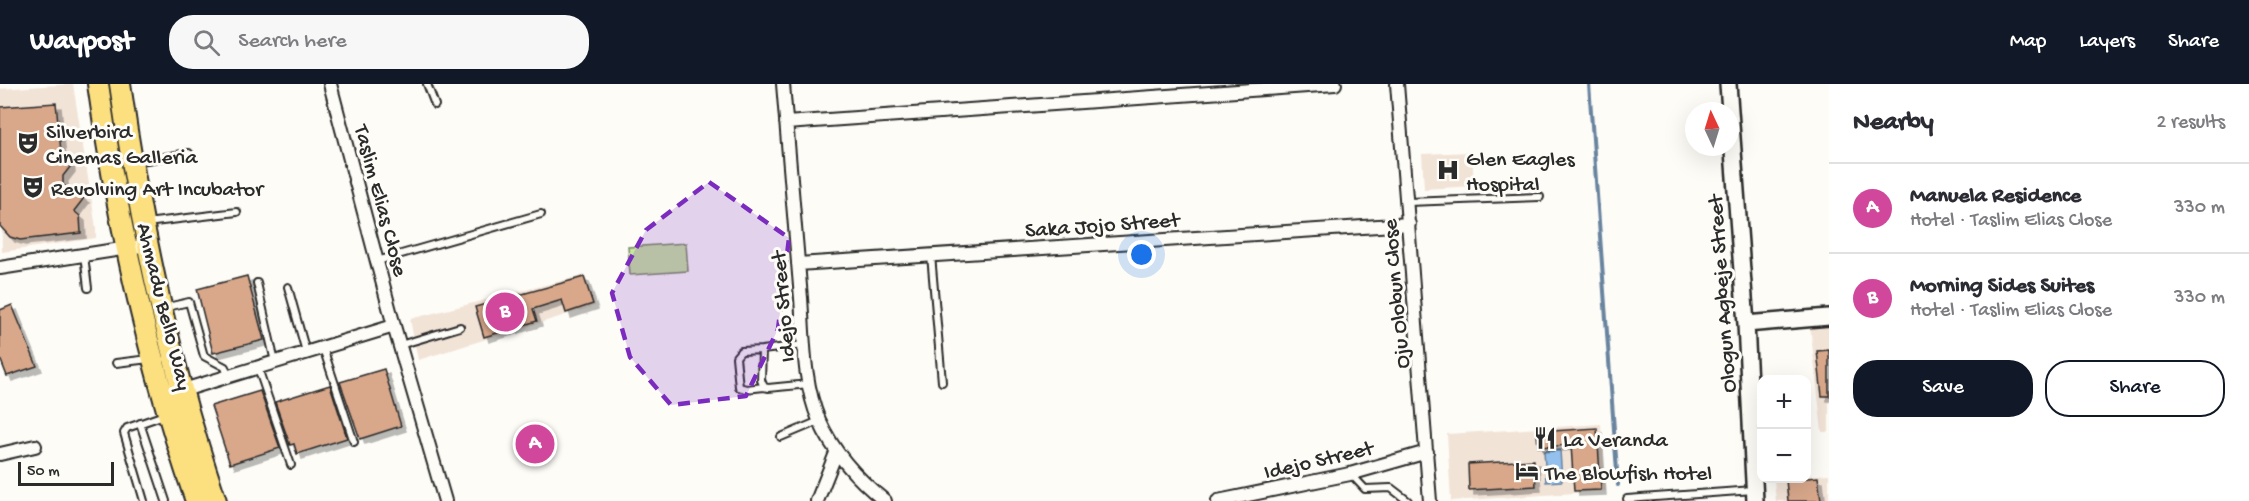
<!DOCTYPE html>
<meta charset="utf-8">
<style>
:root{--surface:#fff;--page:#f7f7f7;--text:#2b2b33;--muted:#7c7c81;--line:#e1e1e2;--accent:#111827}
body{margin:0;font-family:"Gochi Hand",sans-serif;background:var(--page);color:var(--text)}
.controls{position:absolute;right:18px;bottom:18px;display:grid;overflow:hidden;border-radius:12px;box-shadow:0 6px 24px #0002}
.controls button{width:54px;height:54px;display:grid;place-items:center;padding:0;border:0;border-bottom:2px solid var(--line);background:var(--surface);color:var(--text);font:30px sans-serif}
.compass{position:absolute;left:1685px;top:18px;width:54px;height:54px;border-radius:50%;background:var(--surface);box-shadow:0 6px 24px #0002;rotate:356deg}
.scale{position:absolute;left:18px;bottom:15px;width:96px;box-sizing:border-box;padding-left:6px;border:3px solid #2b2b2b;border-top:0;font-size:16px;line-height:21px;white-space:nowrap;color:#2b2b2b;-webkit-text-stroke:4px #fdfcf7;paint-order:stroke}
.you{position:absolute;left:1142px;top:171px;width:21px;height:21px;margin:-15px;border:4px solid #fff;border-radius:50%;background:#1a73e8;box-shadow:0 0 0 9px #1a73e833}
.badge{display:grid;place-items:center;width:39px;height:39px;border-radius:50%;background:var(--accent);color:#fff;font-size:20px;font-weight:700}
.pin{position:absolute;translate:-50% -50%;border:3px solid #fff;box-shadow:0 2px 6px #0006}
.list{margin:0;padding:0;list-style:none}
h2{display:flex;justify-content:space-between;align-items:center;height:78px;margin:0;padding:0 24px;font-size:26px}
h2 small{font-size:20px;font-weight:400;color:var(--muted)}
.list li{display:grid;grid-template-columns:39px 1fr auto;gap:18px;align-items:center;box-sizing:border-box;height:90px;padding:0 24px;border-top:2px solid var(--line)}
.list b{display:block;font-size:22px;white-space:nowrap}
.list p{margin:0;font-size:20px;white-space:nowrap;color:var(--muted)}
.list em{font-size:20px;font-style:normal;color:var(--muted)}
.actions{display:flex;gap:12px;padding:18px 24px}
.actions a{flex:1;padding:14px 0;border:2px solid var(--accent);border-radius:24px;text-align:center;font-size:21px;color:var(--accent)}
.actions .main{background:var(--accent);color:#fff}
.icon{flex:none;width:33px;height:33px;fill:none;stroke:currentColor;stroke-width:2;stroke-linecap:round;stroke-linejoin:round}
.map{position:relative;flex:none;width:1829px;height:417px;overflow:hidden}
header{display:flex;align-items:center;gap:36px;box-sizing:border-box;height:84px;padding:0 30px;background:var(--accent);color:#fff}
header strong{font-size:28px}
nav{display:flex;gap:33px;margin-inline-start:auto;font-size:21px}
.search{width:420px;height:54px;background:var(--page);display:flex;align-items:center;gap:15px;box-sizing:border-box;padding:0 21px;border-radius:24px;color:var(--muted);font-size:22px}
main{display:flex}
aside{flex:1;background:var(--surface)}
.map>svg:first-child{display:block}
.built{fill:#f2e3d7}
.green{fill:#c7e79f;stroke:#798965;stroke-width:1.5}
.water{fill:#93c0ed;stroke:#69849f;stroke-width:1.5}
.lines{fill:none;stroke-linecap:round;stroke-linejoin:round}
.stream{stroke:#69849f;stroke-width:4}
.building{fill:#d9a88b;stroke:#2b2b2b;stroke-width:1.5;filter:url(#shadow)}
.service-casing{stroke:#2b2b2b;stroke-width:10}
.minor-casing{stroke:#2b2b2b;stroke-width:16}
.tertiary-casing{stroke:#2b2b2b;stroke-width:20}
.trunk-casing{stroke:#2b2b2b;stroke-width:24}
.service{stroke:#fdfcf7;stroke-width:6}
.minor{stroke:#fdfcf7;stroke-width:12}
.tertiary{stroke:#fdfcf7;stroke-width:15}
.trunk{stroke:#fce080;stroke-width:20}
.marked{fill:#7b2cbf;fill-opacity:0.2;stroke:#7b2cbf;stroke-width:4.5;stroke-dasharray:12 8;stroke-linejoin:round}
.labels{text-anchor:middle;stroke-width:6;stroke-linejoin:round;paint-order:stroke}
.poi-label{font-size:22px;fill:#2b2b2b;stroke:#fdfcf7;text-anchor:start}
.street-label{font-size:22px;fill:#2b2b2b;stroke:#fdfcf7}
</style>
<header>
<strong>Waypost</strong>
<div class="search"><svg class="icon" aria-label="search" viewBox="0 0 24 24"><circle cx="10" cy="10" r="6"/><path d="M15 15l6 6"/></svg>Search here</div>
<nav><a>Map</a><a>Layers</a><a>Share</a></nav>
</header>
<main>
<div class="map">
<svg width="1829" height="417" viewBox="0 0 1829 417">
<defs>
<filter id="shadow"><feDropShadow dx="5" dy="5" stdDeviation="0" flood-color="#0004"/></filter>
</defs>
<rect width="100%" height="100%" fill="#fdfcf7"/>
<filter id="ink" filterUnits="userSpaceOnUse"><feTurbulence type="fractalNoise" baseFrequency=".0167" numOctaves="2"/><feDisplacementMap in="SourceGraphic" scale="12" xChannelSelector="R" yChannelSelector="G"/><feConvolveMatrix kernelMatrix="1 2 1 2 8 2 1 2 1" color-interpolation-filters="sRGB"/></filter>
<g filter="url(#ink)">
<path class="built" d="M73,0l23,144v10l-94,14 -2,-163z
M1472,68l2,34 -50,3 -2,-35z
M585,191l10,31 -177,54 -8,-41z
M1829,239v109h-7l-12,-107z
M1601,340l5,67 -155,10 -4,-67z
M1829,390v27h-53l-2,-22 32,-1 1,-2z"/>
<path class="green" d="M686,159l2,28 -58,4 -2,-28z"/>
<path class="water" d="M1560,366l2,31 -16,1 -2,-31z"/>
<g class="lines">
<path class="stream" d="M1589,0l29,401"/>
</g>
<path class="building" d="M56,19l5,48 8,7 1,9 -7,9v9l21,13 -10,13 6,5 1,17 -61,7 -10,-3 -10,-11v-119z
M247,192l17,64 -51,13 -16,-64z
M584,193l9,27 -27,9 -4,-13 -29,9 4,12 -53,16 -9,-30z
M12,221l25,61 -30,10 -7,-18v-48z
M1829,266v46h-7l-5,-45z
M384,285l17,57 -41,13 -20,-57z
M330,301l17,53 -50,16 -3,-10 -4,1 -15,-43z
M260,307l20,57 -50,16 -19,-58z
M1597,344l4,62 -27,1 -3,-46 -33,2 -1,-15z
M1534,376l2,26 -67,4 -1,-26z
M1818,393l3,24h-33l-2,-21z"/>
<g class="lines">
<g class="service-casing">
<path id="service" d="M427,0l8,21
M134,78l55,-9
M1408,118l132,-5
M146,139l91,-11
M84,171l4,33
M931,171l11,127
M377,177l164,-47
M257,199l18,79
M288,203l18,65
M163,224l26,-6 15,54 21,11 3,9
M400,261l60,-18
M804,261l-42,5 -1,30 3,7 4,1 41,-4
M323,264l31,94
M762,266l-21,1 -5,6 3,30 7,2 18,-2
M116,279l33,-4
M258,284l33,97
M140,339l26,78
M781,353l38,-16
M1351,390l14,15 26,-1 17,13
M1627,415l127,-9
M144,417l-20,-68 3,-5 40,-14"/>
</g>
<g class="minor-casing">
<path id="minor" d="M330,0l64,242 51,175
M783,0c6,71 12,143 18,214 3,40 2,85 18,122 15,34 38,59 66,81
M1397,0l33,417
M786,39l549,-39
M798,180l611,-40
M0,184l147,-23
M177,308l217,-66
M0,370l35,-8
M817,417l19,-48
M1218,417l132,-27 77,-22"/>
</g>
<g class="tertiary-casing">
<path id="tertiary" d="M1728,0l18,240 9,177
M1746,240l83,-7"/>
</g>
<g class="trunk-casing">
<path id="trunk" d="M98,0c20,142 51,281 98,417
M120,0c20,142 50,281 96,417"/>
</g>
<use href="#service" class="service"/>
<use href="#minor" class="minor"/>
<use href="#tertiary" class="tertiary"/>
<use href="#trunk" class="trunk"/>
</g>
</g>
<path class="marked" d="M709,98l80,56 -11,91 -32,67 -75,9 -41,-48 -18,-64 34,-63z"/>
<defs>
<g id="theatre-bare" transform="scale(1.8)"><path d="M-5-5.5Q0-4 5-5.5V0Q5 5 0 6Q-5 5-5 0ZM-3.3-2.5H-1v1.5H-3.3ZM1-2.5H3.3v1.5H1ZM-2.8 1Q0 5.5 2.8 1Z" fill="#2b2b2b" stroke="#fdfcf7" stroke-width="2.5" paint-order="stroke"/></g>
<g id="hospital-bare" transform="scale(1.8)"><path d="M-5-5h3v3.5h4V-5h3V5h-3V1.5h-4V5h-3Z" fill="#2b2b2b" stroke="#fdfcf7" stroke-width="2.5" paint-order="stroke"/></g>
<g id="restaurant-bare" transform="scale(1.8)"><path d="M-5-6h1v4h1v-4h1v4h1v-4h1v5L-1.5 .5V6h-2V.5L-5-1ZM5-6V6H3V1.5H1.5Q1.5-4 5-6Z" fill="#2b2b2b" stroke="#fdfcf7" stroke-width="2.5" paint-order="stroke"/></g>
<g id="hotel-bare" transform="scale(1.8)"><path d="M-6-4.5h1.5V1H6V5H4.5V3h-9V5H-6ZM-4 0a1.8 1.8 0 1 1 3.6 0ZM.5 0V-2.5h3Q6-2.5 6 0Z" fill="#2b2b2b" stroke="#fdfcf7" stroke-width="2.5" paint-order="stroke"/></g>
</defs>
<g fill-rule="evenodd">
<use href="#theatre-bare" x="28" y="59"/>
<use href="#hospital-bare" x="1448" y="86"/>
<use href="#theatre-bare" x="33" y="103"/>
<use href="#restaurant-bare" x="1545" y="354"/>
<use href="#hotel-bare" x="1527" y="387"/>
</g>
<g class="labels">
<g class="poi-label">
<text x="46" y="54">Silverbird<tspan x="46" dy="25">Cinemas Galleria</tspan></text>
<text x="1466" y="81">Glen Eagles<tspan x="1466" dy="25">Hospital</tspan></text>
<text x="51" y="111">Revolving Art Incubator</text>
<text x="1563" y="362">La Veranda</text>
<text x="1545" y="395">The Blowfish Hotel</text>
</g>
<g class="street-label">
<text transform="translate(383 116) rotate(75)" y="8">Taslim Elias Close</text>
<text transform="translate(1102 139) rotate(-4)" y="8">Saka Jojo Street</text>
<text transform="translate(1394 210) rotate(-95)" y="8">Oju Olobun Close</text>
<text transform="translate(1720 210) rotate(-94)" y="8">Ologun Agbeje Street</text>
<text transform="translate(166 222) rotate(76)" y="8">Ahmadu Bello Way</text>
<text transform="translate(781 223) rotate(-95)" y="8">Idejo Street</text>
<text transform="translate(1318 374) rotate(-13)" y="8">Idejo Street</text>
</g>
</g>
</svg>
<div class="controls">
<button>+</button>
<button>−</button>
</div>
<svg class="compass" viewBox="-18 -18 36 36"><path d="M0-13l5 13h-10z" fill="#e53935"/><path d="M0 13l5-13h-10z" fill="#7c7c81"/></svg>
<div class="scale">50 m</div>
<div class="you"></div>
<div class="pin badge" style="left:535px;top:360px;background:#d1479c">A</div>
<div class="pin badge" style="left:505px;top:228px;background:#d1479c">B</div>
</div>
<aside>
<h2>Nearby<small>2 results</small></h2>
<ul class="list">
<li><span class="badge" style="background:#d1479c">A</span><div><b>Manuela Residence</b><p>Hotel · Taslim Elias Close</p></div><em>330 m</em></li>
<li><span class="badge" style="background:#d1479c">B</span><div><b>Morning Sides Suites</b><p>Hotel · Taslim Elias Close</p></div><em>330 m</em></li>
</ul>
<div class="actions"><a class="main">Save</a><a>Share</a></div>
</aside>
</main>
